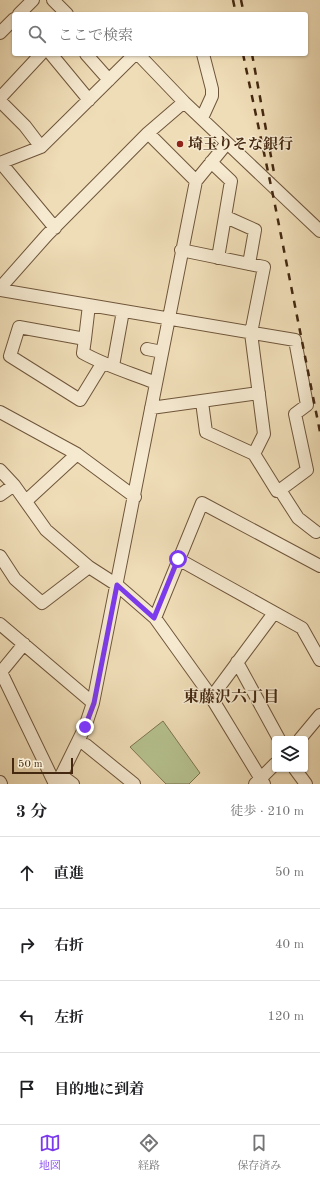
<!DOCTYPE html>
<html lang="ja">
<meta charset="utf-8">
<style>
:root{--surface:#fff;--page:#f2f2f2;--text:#202124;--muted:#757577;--line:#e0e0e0;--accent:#7c3aed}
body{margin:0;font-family:"Old Standard TT","Noto Serif JP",serif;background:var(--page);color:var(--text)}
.controls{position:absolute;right:12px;bottom:12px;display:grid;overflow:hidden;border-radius:4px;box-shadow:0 1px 3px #0004}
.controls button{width:36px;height:36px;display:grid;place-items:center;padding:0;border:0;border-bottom:1px solid var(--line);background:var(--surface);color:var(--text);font:20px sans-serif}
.scale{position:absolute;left:12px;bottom:10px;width:61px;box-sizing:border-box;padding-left:4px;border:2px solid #442810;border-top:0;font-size:11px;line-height:14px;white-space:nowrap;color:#442810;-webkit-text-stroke:3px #f5e9d0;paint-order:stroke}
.stop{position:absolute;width:12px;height:12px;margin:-9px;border:3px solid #7c3aed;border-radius:50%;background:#fff}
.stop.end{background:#7c3aed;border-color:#fff;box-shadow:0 1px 4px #0008}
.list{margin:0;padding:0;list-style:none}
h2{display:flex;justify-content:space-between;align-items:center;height:52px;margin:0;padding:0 16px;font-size:17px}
h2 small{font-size:13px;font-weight:400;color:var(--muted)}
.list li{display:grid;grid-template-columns:26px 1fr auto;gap:12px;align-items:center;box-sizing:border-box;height:72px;padding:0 16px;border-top:1px solid var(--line)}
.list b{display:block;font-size:15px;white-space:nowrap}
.list em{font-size:13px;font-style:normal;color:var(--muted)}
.icon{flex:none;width:22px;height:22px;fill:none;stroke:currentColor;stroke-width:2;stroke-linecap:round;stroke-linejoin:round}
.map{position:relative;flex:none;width:320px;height:784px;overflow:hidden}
.search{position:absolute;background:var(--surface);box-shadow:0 1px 3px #0004;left:12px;right:12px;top:12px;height:44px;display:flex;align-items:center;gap:10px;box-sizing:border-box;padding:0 14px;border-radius:4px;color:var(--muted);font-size:15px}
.sheet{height:340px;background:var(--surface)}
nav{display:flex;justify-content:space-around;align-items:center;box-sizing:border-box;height:56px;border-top:1px solid var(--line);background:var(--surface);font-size:11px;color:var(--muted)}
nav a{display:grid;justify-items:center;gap:2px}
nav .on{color:var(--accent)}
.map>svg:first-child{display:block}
.green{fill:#b6c290;stroke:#7d7550}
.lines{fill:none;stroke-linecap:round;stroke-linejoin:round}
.minor-casing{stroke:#6f553a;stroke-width:14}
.minor{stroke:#f5e9d0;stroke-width:12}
.rail{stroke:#442810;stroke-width:2.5;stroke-dasharray:7 7;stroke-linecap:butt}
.route{stroke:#7c3aed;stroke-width:5}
.poi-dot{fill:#8f2418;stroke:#f5e9d0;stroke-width:1.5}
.labels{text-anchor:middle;stroke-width:3;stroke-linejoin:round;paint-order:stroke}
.poi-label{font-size:15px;font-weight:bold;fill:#442810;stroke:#f5e9d0;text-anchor:start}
.neighbourhood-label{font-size:16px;font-weight:bold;fill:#442810;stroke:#f5e9d0}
</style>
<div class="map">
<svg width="320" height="784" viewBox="0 0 320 784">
<rect width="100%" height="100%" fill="#efddb7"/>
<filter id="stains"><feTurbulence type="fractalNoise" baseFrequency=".005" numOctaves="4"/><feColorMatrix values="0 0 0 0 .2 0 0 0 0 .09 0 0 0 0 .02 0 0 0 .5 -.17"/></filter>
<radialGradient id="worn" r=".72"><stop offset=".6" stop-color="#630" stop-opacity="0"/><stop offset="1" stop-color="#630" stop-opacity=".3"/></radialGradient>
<path class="green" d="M163,721l37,52 -11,11h-23l-36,-37z"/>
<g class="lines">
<g class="minor-casing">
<path id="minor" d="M53,0l14,14
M19,14l14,-14
M0,33l14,-14
M51,54l38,46
M86,54l23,26
M138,54l46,48 136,129
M0,98l41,-44
M0,101l25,25 16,21
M184,102l-36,31 48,48
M202,118l10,-22v-7l-9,-35
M211,162l20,19 -13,77
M0,163l41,-16 94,-93
M1,163l54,65
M226,217l29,13 -6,34
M0,288l47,-53 101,-102
M0,290l295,50 12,65 -12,9 12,56 -27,20 -3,1 -23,-37 10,-20 -13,-101 13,-66 -83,-17
M85,339l4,-34
M147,349l15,3
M102,364l-22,36 -70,-44 9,-29 66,12 -2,14c23,13 48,20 73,30
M113,366l10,-55
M202,402l4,30 48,22
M151,408l108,-15
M0,412l77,42 58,43
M0,470l14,15 32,45 43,37 28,18 38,33 53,74 56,92
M280,490l18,28 18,14
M0,495l14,-10
M26,501l51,-47
M0,556l15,23 27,24 47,-36
M178,559l124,69 18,32
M155,618l47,-115 118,63
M0,624l93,79
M24,644l-23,28 54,112
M237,662l42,77
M211,698l63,-85
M300,739l20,-24
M86,745l48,39
M295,769l11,15
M61,775l12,9
M0,782l1,2
M57,784l28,-57 8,-24 103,-522 31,-38
M255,784l20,-20"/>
</g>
<use href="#minor" class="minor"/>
<path class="rail" d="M233,0l3,14
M241,0l3,14
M243,54l31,146 46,232
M252,54l23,124"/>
</g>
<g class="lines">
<path class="route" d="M85,727l9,-24 23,-118 37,33 24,-59"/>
</g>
<circle class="poi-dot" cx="180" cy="144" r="4"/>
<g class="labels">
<g class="poi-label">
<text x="188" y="149">埼玉りそな銀行</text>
</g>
<g class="neighbourhood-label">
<text x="231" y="702">東藤沢六丁目</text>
</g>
</g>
<rect width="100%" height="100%" filter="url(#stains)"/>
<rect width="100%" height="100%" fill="url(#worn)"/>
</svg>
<div class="controls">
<button><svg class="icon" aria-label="layers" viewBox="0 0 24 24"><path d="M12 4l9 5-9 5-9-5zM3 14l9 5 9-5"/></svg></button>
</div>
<div class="scale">50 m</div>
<div class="stop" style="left:178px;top:559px"></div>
<div class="stop end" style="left:85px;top:727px"></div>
<div class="search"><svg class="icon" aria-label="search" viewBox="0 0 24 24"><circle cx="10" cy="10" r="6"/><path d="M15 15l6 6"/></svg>ここで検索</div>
</div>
<section class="sheet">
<h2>3 分<small>徒歩 · 210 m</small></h2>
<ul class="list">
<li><svg class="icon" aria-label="ahead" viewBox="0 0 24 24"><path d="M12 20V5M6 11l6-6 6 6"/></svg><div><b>直進</b></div><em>50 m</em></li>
<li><svg class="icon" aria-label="right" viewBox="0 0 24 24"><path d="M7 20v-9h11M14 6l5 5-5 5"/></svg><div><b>右折</b></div><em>40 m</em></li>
<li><svg class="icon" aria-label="left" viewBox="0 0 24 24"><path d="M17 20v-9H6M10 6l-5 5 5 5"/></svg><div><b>左折</b></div><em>120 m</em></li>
<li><svg class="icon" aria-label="arrive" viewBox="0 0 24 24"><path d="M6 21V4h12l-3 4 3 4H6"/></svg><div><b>目的地に到着</b></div></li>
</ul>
</section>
<nav>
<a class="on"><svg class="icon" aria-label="map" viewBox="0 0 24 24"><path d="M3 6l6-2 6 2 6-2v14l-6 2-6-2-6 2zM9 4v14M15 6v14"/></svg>地図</a>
<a><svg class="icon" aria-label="directions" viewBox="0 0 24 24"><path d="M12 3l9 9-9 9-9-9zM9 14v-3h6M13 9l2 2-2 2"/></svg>経路</a>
<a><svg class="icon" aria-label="saved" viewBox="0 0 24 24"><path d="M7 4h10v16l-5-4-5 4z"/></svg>保存済み</a>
</nav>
